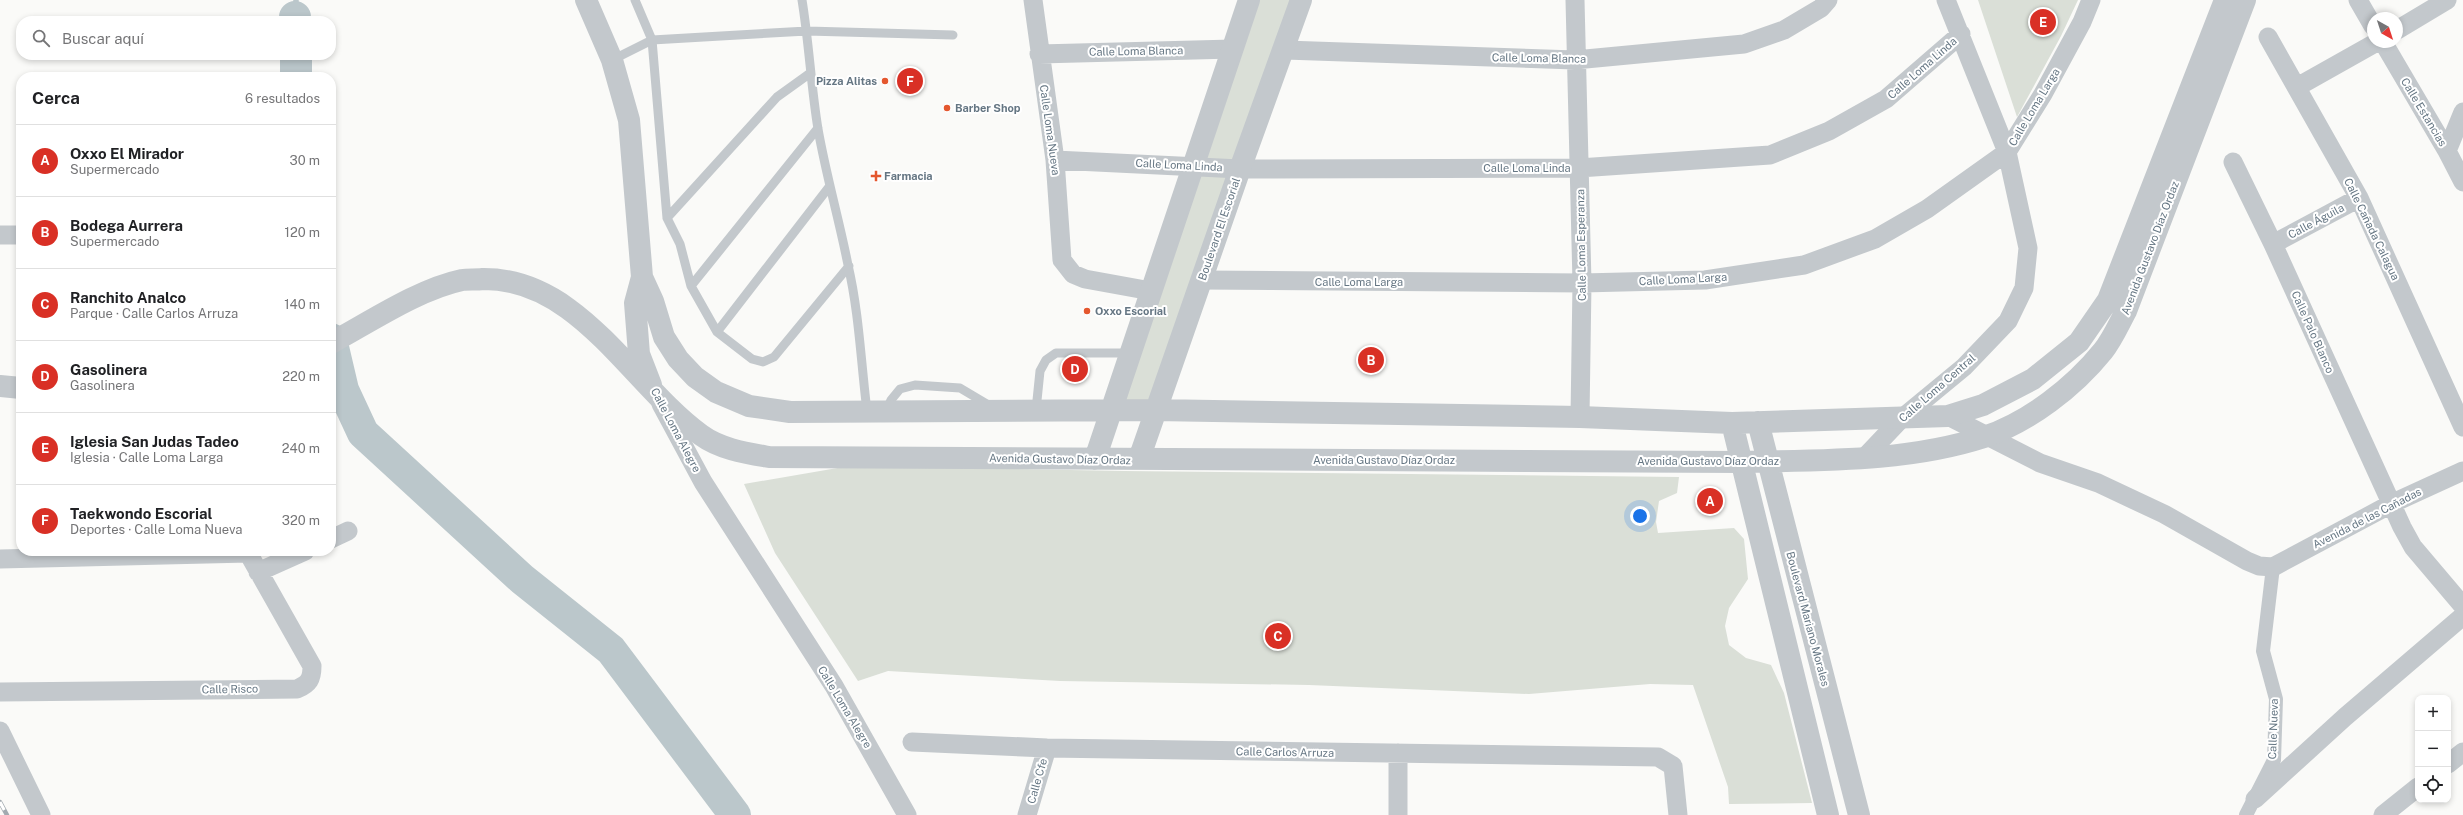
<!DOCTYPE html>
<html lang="es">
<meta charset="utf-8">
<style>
:root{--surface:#fff;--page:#f2f2f2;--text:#202124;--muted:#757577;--line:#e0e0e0;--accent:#d93025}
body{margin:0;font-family:"Public Sans",sans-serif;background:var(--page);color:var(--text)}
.controls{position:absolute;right:12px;bottom:12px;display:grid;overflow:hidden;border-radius:8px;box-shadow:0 2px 6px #0003}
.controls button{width:36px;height:36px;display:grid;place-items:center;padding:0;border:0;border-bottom:1px solid var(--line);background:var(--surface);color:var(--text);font:20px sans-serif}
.compass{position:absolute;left:2367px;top:12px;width:36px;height:36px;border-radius:50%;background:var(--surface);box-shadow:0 2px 6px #0003;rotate:141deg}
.you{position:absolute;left:1640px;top:516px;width:14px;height:14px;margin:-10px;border:3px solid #fff;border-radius:50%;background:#1a73e8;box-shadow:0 0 0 6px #1a73e833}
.badge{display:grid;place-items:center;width:26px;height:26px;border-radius:50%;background:var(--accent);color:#fff;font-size:13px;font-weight:700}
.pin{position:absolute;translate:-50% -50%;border:2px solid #fff;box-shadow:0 1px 4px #0006}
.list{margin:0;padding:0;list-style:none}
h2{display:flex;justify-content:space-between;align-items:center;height:52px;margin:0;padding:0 16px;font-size:17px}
h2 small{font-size:13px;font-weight:400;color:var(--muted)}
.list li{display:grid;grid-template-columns:26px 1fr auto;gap:12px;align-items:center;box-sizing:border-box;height:72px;padding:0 16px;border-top:1px solid var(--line)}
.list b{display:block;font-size:15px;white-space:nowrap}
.list p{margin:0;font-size:13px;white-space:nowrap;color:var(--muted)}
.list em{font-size:13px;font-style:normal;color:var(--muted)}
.icon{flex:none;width:22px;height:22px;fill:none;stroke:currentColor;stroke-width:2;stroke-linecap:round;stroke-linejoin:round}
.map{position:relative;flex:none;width:2463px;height:815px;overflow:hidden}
.search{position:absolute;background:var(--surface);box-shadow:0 2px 6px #0003;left:16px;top:16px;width:320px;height:44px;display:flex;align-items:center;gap:10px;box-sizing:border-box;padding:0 14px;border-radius:16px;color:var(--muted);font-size:15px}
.panel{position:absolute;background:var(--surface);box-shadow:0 2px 6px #0003;left:16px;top:72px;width:320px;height:484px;border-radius:16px}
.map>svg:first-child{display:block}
.green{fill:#dadfd7}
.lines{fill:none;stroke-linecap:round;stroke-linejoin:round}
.stream{stroke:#bbc7cb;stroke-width:5.5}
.river{stroke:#bbc7cb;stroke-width:32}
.service{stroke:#c3c8cc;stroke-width:9}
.pedestrian{stroke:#c3c8cc;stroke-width:14}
.minor{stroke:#c3c8cc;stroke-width:19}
.tertiary{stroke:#c3c8cc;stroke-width:22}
.rail-casing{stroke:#a2aab0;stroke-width:4.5}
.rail{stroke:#fff;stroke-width:3;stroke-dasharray:9;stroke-linecap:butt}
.poi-dot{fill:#e4572e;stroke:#fff;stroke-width:1.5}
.labels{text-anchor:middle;stroke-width:4;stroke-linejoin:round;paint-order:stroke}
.street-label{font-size:11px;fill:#657683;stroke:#fff}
.poi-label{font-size:11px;font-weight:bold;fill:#657683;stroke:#fff;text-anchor:start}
</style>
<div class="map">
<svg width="2463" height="815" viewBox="0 0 2463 815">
<rect width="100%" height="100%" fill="#fafaf8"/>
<path class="green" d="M1250,0h51l-62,167 -45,-2z
M1978,0h100l-17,36 -44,81z
M1196,168l41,2 -84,237 -40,2z
M849,466l275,5 555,6 -2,16 -18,8 -3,21 2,11 76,-5 10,11 4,40 -19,29 -4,18 4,19 17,13 25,7 13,28 28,110 -83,1 -1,-17 -35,-102 -43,-1 -121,10 -220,-9 -249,-4 -172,-10 -30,10 -83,-128 -31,-69z"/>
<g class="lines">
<path class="stream" d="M295,17l1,-17"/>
<path class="river" d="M295,17v4
M296,55v22
M331,339l12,51 20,43 159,146 89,71 124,165"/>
<path class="service" d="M635,0l17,40 15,178
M802,0c7,43 9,86 16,129 8,46 21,90 30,136 11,47 13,98 19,146
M612,60l40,-20 155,-9 146,4
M809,74l-32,23 -110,121 13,26 11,42 26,46 35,27 11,3 11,-5 75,-91
M691,286l127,-158
M717,332l112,-145
M1036,410l4,-39 6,-11 10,-7h74
M886,411l5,-11 9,-11 15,-4 45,3 32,19"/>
<path class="pedestrian" d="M2246,815l28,-55 2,-61 -13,-48 10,-84"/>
<path class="minor" d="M1033,0l22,160 7,100 11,14 12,5 66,12
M1575,0l7,283 -2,134
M2358,0l15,26
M2397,30l50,-30
M2268,37l91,161 104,229
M2383,42l64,109 16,31
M1285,50l290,10 169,-16 40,-14 37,-22 7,-8
M1039,54l194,-5
M2297,87l80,-45
M2447,151l16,-39
M1055,160l185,9 339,-1 191,-13 59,-24 57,-32 75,-65
M2233,162l40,82 129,283 11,20 50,59
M0,235h21
M2273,244l86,-46
M1201,280l381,3 123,-3 99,-15 71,-26 52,-30 80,-57 36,-58 39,-72 9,-22
M661,404l42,78 131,204 73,129
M1948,416l92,47 58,20 66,31 83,47 12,5 14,1 118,-63 72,-33
M1864,458l37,-39 63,-52 44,-46 16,-33 4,-40 -21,-96 -61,-152
M331,539l17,-8
M0,559l248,-6
M258,572l47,-21
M0,692l297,-3c12,-5 15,-10 15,-23l-65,-115
M0,731l41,84
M912,742l135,6 611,9 15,9 5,49
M2448,764l15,-12
M2255,799l90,-82 118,-101
M1027,815l20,-67
M1398,815v-62
M2383,815l35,-28"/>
<path class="tertiary" d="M586,0l26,60 17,60 13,157 -7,26 4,51 12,31
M642,277l11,24 11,36 14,22 17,18 21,15 33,14 41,6 365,-2 425,7 152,6 216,-7 35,-11 50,-26 46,-37 29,-42 117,-300
M331,343c39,-21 88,-54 131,-63 6,-1 14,0 21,-1 96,-1 148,105 218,156 19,14 45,18 68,22l972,5c80,-2 166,0 243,-25 45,-15 90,-50 119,-86 9,-11 16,-27 23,-40l119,-311
M0,386l21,2
M1758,422l101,393
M1732,423l96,392
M1095,459l154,-459
M1139,459l101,-290 61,-169"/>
<g class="rail-casing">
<path id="rail" d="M0,802l7,13"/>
</g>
<use href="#rail" class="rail"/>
</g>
<g class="poi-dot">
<circle cx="885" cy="81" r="4"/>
<circle cx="947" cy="108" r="4"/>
<path d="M874 170h4v4h4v4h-4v4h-4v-4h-4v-4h4z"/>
<circle cx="1087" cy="311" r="4"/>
</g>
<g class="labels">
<g class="street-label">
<text transform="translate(1136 51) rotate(-1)" y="4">Calle Loma Blanca</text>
<text transform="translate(1539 58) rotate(1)" y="4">Calle Loma Blanca</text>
<text transform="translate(1922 68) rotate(-41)" y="4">Calle Loma Linda</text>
<text transform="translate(2034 107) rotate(-59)" y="4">Calle Loma Larga</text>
<text transform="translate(2424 112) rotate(59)" y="4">Calle Estancias</text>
<text transform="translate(1050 130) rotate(82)" y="4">Calle Loma Nueva</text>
<text transform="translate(1179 165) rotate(3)" y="4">Calle Loma Linda</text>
<text x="1527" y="172">Calle Loma Linda</text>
<text transform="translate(2316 221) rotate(-28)" y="4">Calle Águila</text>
<text transform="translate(1219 229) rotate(-71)" y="4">Boulevard El Escorial</text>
<text transform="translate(2372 229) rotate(64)" y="4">Calle Cañada Calagua</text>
<text transform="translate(1581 245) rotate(-91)" y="4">Calle Loma Esperanza</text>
<text transform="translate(2150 248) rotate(-69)" y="4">Avenida Gustavo Díaz Ordaz</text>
<text transform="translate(1683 279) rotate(-3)" y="4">Calle Loma Larga</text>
<text x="1359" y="286">Calle Loma Larga</text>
<text transform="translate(2313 332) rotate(66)" y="4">Calle Palo Blanco</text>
<text transform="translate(1937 388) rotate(-41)" y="4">Calle Loma Central</text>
<text transform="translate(676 430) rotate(62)" y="4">Calle Loma Alegre</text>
<text transform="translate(1060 459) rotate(1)" y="4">Avenida Gustavo Díaz Ordaz</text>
<text x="1384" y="464">Avenida Gustavo Díaz Ordaz</text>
<text x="1708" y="465">Avenida Gustavo Díaz Ordaz</text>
<text transform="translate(2367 518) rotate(-27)" y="4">Avenida de las Cañadas</text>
<text transform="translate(1808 619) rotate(75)" y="4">Boulevard Mariano Morales</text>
<text transform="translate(230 689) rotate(-1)" y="4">Calle Risco</text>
<text transform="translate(845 707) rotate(59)" y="4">Calle Loma Alegre</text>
<text transform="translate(2273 729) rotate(-88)" y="4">Calle Nueva</text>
<text transform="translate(1285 752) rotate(1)" y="4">Calle Carlos Arruza</text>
<text transform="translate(1037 781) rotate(-74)" y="4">Calle Cfe</text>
</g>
<g class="poi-label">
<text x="877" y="85" text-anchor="end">Pizza Alitas</text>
<text x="955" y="112">Barber Shop</text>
<text x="884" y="180">Farmacia</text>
<text x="1095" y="315">Oxxo Escorial</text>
</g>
</g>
</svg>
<div class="controls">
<button>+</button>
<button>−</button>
<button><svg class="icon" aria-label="locate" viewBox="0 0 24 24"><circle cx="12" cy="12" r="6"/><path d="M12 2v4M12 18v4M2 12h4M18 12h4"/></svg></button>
</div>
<svg class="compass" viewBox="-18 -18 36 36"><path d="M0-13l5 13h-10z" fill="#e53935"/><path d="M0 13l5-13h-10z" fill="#757577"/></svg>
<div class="you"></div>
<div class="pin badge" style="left:1710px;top:501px">A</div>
<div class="pin badge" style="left:1371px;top:360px">B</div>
<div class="pin badge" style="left:1278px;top:636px">C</div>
<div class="pin badge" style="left:1075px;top:369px">D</div>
<div class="pin badge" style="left:2043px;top:22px">E</div>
<div class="pin badge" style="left:910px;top:81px">F</div>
<div class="search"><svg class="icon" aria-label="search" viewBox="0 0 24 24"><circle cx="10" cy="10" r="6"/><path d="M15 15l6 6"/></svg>Buscar aquí</div>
<section class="panel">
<h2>Cerca<small>6 resultados</small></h2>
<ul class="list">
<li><span class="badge">A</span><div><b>Oxxo El Mirador</b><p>Supermercado</p></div><em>30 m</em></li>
<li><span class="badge">B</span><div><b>Bodega Aurrera</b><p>Supermercado</p></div><em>120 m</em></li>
<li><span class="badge">C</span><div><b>Ranchito Analco</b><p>Parque · Calle Carlos Arruza</p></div><em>140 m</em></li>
<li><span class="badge">D</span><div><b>Gasolinera</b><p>Gasolinera</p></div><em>220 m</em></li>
<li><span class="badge">E</span><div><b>Iglesia San Judas Tadeo</b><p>Iglesia · Calle Loma Larga</p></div><em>240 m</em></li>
<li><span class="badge">F</span><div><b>Taekwondo Escorial</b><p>Deportes · Calle Loma Nueva</p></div><em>320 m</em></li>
</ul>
</section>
</div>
